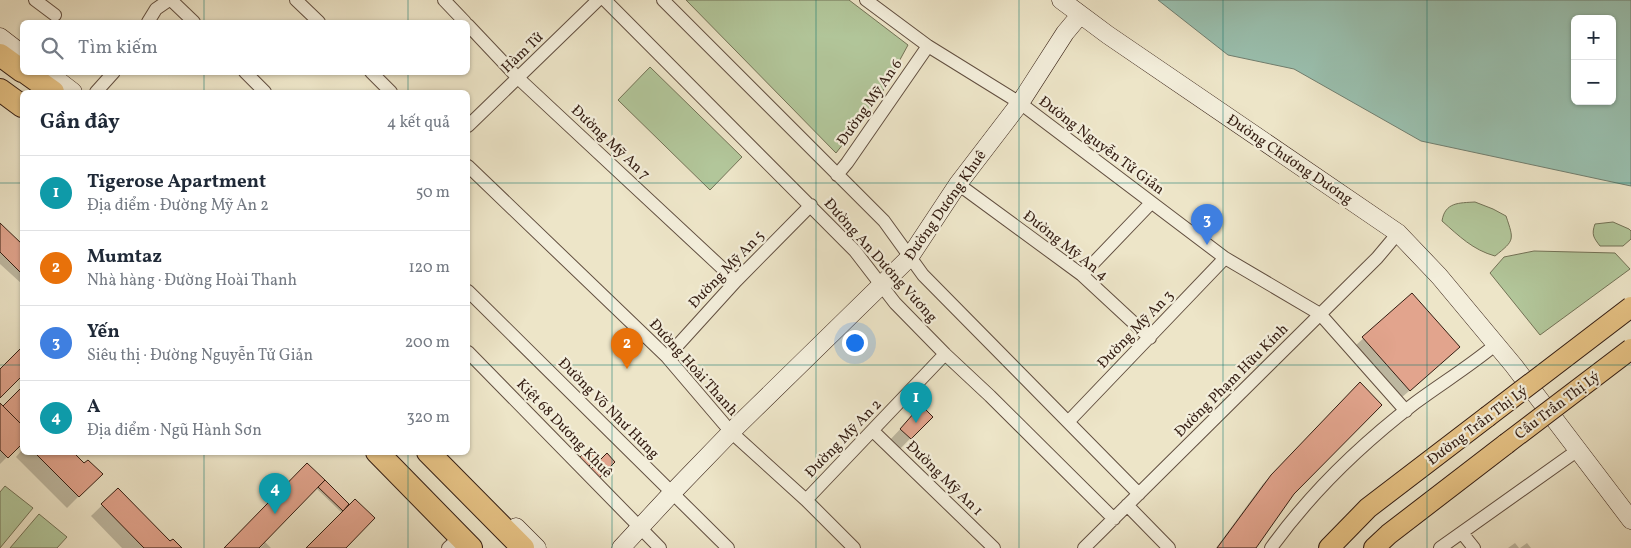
<!DOCTYPE html>
<html lang="vi">
<meta charset="utf-8">
<style>
:root{--surface:#fff;--page:#f6f6f7;--text:#1f2937;--muted:#747a83;--line:#e0e1e3;--accent:#db2777}
body{margin:0;font-family:Vollkorn,serif;background:var(--page);color:var(--text)}
.controls{position:absolute;right:15px;top:15px;display:grid;overflow:hidden;border-radius:8px;box-shadow:0 1px 4px #0004}
.controls button{width:45px;height:45px;display:grid;place-items:center;padding:0;border:0;border-bottom:1px solid var(--line);background:var(--surface);color:var(--text);font:25px sans-serif}
.you{position:absolute;left:854px;top:342px;width:18px;height:18px;margin:-12px;border:4px solid #fff;border-radius:50%;background:#1a73e8;box-shadow:0 0 0 8px #1a73e833}
.badge{display:grid;place-items:center;width:32px;height:32px;border-radius:50%;background:var(--accent);color:#fff;font-size:16px;font-weight:700}
.pin{position:absolute;translate:-50% -41px;filter:drop-shadow(0 1px 2px #0008)}
.pin::after{content:'';position:absolute;top:26px;width:18px;height:15px;background:inherit;clip-path:polygon(0 0,100% 0,50% 100%)}
.list{margin:0;padding:0;list-style:none}
h2{display:flex;justify-content:space-between;align-items:center;height:65px;margin:0;padding:0 20px;font-size:21px}
h2 small{font-size:16px;font-weight:400;color:var(--muted)}
.list li{display:grid;grid-template-columns:32px 1fr auto;gap:15px;align-items:center;box-sizing:border-box;height:75px;padding:0 20px;border-top:1px solid var(--line)}
.list b{display:block;font-size:19px;white-space:nowrap}
.list p{margin:0;font-size:16px;white-space:nowrap;color:var(--muted)}
.list em{font-size:16px;font-style:normal;color:var(--muted)}
.icon{flex:none;width:28px;height:28px;fill:none;stroke:currentColor;stroke-width:2;stroke-linecap:round;stroke-linejoin:round}
.map{position:relative;flex:none;width:1631px;height:548px;overflow:hidden}
.search{position:absolute;background:var(--surface);box-shadow:0 1px 4px #0004;left:20px;top:20px;width:450px;height:55px;display:flex;align-items:center;gap:12px;box-sizing:border-box;padding:0 18px;border-radius:8px;color:var(--muted);font-size:19px}
.panel{position:absolute;background:var(--surface);box-shadow:0 1px 4px #0004;left:20px;top:90px;width:450px;height:365px;border-radius:8px}
.map>svg:first-child{display:block}
.green{fill:#b2c69a;stroke:#737256}
.water{fill:#9ac0af;stroke:#717f70;fill-rule:evenodd}
.shadow{fill:#0003}
.building{fill:#e2a48d;stroke:#341d12}
.lines{fill:none;stroke-linecap:round;stroke-linejoin:round}
.street-casing{stroke:#624f40;stroke-width:14}
.secondary-casing{stroke:#341d12;stroke-width:19}
.primary-casing{stroke:#341d12;stroke-width:22}
.highway-casing{stroke:#341d12;stroke-width:24}
.street{stroke:#f3eedb;stroke-width:12}
.secondary{stroke:#f3eedb;stroke-width:18}
.primary{stroke:#e6c284;stroke-width:20}
.highway{stroke:#e6c284;stroke-width:22}
.primary-bridge-casing{stroke:#341d12;stroke-width:22;stroke-linecap:butt}
.primary-bridge{stroke:#e6c284;stroke-width:20}
.grid{fill:none;stroke:#0f766e;stroke-width:1;stroke-opacity:0.55}
.labels{text-anchor:middle;stroke-width:4.5;stroke-linejoin:round;paint-order:stroke}
.street-label{font-size:15px;fill:#341d12;stroke:#f3eedb}
</style>
<div class="map">
<svg width="1631" height="548" viewBox="0 0 1631 548">
<rect width="100%" height="100%" fill="#ede5c8"/>
<filter id="stains"><feTurbulence type="fractalNoise" baseFrequency=".004" numOctaves="4"/><feColorMatrix values="0 0 0 0 .2 0 0 0 0 .09 0 0 0 0 .02 0 0 0 .5 -.17"/></filter>
<radialGradient id="worn" r=".72"><stop offset=".6" stop-color="#630" stop-opacity="0"/><stop offset="1" stop-color="#630" stop-opacity=".3"/></radialGradient>
<path class="green" d="M686,0h163l59,45 -29,53 -43,55z
M650,67l92,90 -32,33 -92,-90z
M1475,202l18,7 13,7c8,24 9,24 -11,40 -22,-6 -36,-20 -53,-35 3,-19 17,-18 33,-19z
M1613,222l16,7 2,2v8l-8,7h-23c-6,-8 -9,-11 -5,-22z
M1534,251l81,2 15,16 -90,66 -50,-62 14,-16z
M5,486l28,22 -33,40v-56z
M39,514l28,23 -10,11h-47z"/>
<path class="water" d="M1158,0h473v186l-210,-45 -127,-72 -66,-14zM1575,19h37v82h-37z"/>
<path class="shadow" d="M0,225l22,21v38l-22,-20z
M1412,294l39,61 -50,43 -46,-52z
M22,349v25l-22,22v-25z
M1360,384l-67,109 -39,55h-38l47,-64z
M22,389v53l-22,22v-59l3,3z
M921,407l10,10 -32,33 -10,-9z
M22,450v2h50l12,13 17,9 -34,34 -51,-51z
M307,465l42,41 -5,42h-36l34,-35 -26,-25 -52,53 7,7h-11l4,-4 -2,-2 -5,6h-31z
M118,490l51,53 11,5h-58l-31,-32z
M1515,543l4,5h-11z
M1527,543l4,5h-11z"/>
<path class="building" d="M0,223l22,21v30l-22,-22z
M1412,293l48,54 -50,44 -48,-54z
M22,347v29l-22,22v-29z
M1360,382l22,23 -88,89 -38,54h-39l54,-73z
M22,387v33l-2,3 -17,-17z
M0,403l22,22v19l-14,14 -8,-8z
M921,405l12,12 -22,22 -11,-10z
M590,447l9,9 -13,13 -9,-9z
M34,452h39l11,11 4,-3 15,14 -24,23z
M607,453l8,9 -16,16 -9,-8z
M307,463l18,17 -66,68h-35z
M325,480l24,24 -6,7 -25,-24z
M118,488l52,53 3,-2 9,9h-38l-43,-44z
M355,499l20,19 -29,30h-40z"/>
<g class="lines">
<g class="street-casing">
<path id="street" d="M35,0l20,15
M171,0l23,22
M296,0l23,22
M444,0l21,22
M605,0l250,251 40,52 50,51 45,42 124,123
M663,0l221,221 39,54 216,219
M866,0l62,46 92,57 205,155 95,56 86,97
M148,22l8,-13 13,-9
M468,25l50,53 218,203
M245,72l20,20
M371,72l20,20
M96,92l18,-20
M468,126l130,-126
M468,166l199,191 64,75 75,68 48,48
M837,175l10,-12 81,-117
M958,184l124,91 68,63
M1082,275l69,-72
M468,291l260,257
M468,352l192,196
M667,357l69,-76 75,-76
M1068,422l157,-164
M873,431l121,117
M806,500l139,-146
M1127,505l42,43
M1462,533l12,15
M448,548l12,-11
M1084,548l293,-290 21,-25
M1271,548c41,-57 88,-102 144,-145 27,-20 55,-37 80,-58
M1440,548l138,-98"/>
</g>
<g class="secondary-casing">
<path id="secondary" d="M1061,0l47,35 290,198 41,43 75,90 117,154
M0,37l22,17
M47,72l26,20
M516,527l21,21
M621,548l51,-55 59,-61 178,-174 49,-74 62,-81 45,-70 15,-18"/>
</g>
<g class="primary-casing">
<path id="primary" d="M1329,548l39,-40 119,-91
M1374,548l15,-14 117,-90"/>
</g>
<g class="highway-casing">
<path id="highway" d="M0,55l22,16
M25,72l28,20
M0,90l22,16
M377,452l94,96
M428,452l95,96"/>
</g>
<use href="#street" class="street"/>
<use href="#secondary" class="secondary"/>
<use href="#primary" class="primary"/>
<use href="#highway" class="highway"/>
<g class="primary-bridge-casing">
<path id="primary-bridge" d="M1487,417l144,-110
M1506,444l125,-95"/>
</g>
<use href="#primary-bridge" class="primary-bridge"/>
</g>
<path class="grid" d="M204,0v22M408,0v22M612,0v548M816,0v548M1019,0v548M1223,0v548M1427,0v548M204,72v20M408,72v20M0,183h22M468,183h1163M0,365h22M468,365h1163M204,452v96M408,452v96"/>
<g class="labels">
<g class="street-label">
<text transform="translate(522 52) rotate(-44)" y="5">Hàm Tử</text>
<text transform="translate(869 102) rotate(-55)" y="5">Đường Mỹ An 6</text>
<text transform="translate(611 142) rotate(43)" y="5">Đường Mỹ An 7</text>
<text transform="translate(1102 145) rotate(37)" y="5">Đường Nguyễn Tử Giản</text>
<text transform="translate(1290 159) rotate(34)" y="5">Đường Chương Dương</text>
<text transform="translate(945 205) rotate(-55)" y="5">Đường Dương Khuê</text>
<text transform="translate(1066 245) rotate(38)" y="5">Đường Mỹ An 4</text>
<text transform="translate(881 260) rotate(48)" y="5">Đường An Dương Vương</text>
<text transform="translate(726 269) rotate(-46)" y="5">Đường Mỹ An 5</text>
<text transform="translate(1135 329) rotate(-46)" y="5">Đường Mỹ An 3</text>
<text transform="translate(694 367) rotate(48)" y="5">Đường Hoài Thanh</text>
<text transform="translate(1231 380) rotate(-45)" y="5">Đường Phạm Hữu Kính</text>
<text transform="translate(1557 405) rotate(-37)" y="5">Cầu Trần Thị Lý</text>
<text transform="translate(609 408) rotate(45)" y="5">Đường Võ Như Hưng</text>
<text transform="translate(1477 425) rotate(-37)" y="5">Đường Trần Thị Lý</text>
<text transform="translate(565 428) rotate(46)" y="5">Kiệt 68 Dương Khuê</text>
<text transform="translate(843 438) rotate(-46)" y="5">Đường Mỹ An 2</text>
<text transform="translate(945 478) rotate(44)" y="5">Đường Mỹ An 1</text>
</g>
</g>
<rect width="100%" height="100%" filter="url(#stains)"/>
<rect width="100%" height="100%" fill="url(#worn)"/>
</svg>
<div class="controls">
<button>+</button>
<button>−</button>
</div>
<div class="you"></div>
<div class="pin badge" style="left:916px;top:423px;background:#0f9aa8">1</div>
<div class="pin badge" style="left:627px;top:369px;background:#e8710a">2</div>
<div class="pin badge" style="left:1207px;top:245px;background:#3f7fe0">3</div>
<div class="pin badge" style="left:275px;top:514px;background:#0f9aa8">4</div>
<div class="search"><svg class="icon" aria-label="search" viewBox="0 0 24 24"><circle cx="10" cy="10" r="6"/><path d="M15 15l6 6"/></svg>Tìm kiếm</div>
<section class="panel">
<h2>Gần đây<small>4 kết quả</small></h2>
<ul class="list">
<li><span class="badge" style="background:#0f9aa8">1</span><div><b>Tigerose Apartment</b><p>Địa điểm · Đường Mỹ An 2</p></div><em>50 m</em></li>
<li><span class="badge" style="background:#e8710a">2</span><div><b>Mumtaz</b><p>Nhà hàng · Đường Hoài Thanh</p></div><em>120 m</em></li>
<li><span class="badge" style="background:#3f7fe0">3</span><div><b>Yến</b><p>Siêu thị · Đường Nguyễn Tử Giản</p></div><em>200 m</em></li>
<li><span class="badge" style="background:#0f9aa8">4</span><div><b>A</b><p>Địa điểm · Ngũ Hành Sơn</p></div><em>320 m</em></li>
</ul>
</section>
</div>
